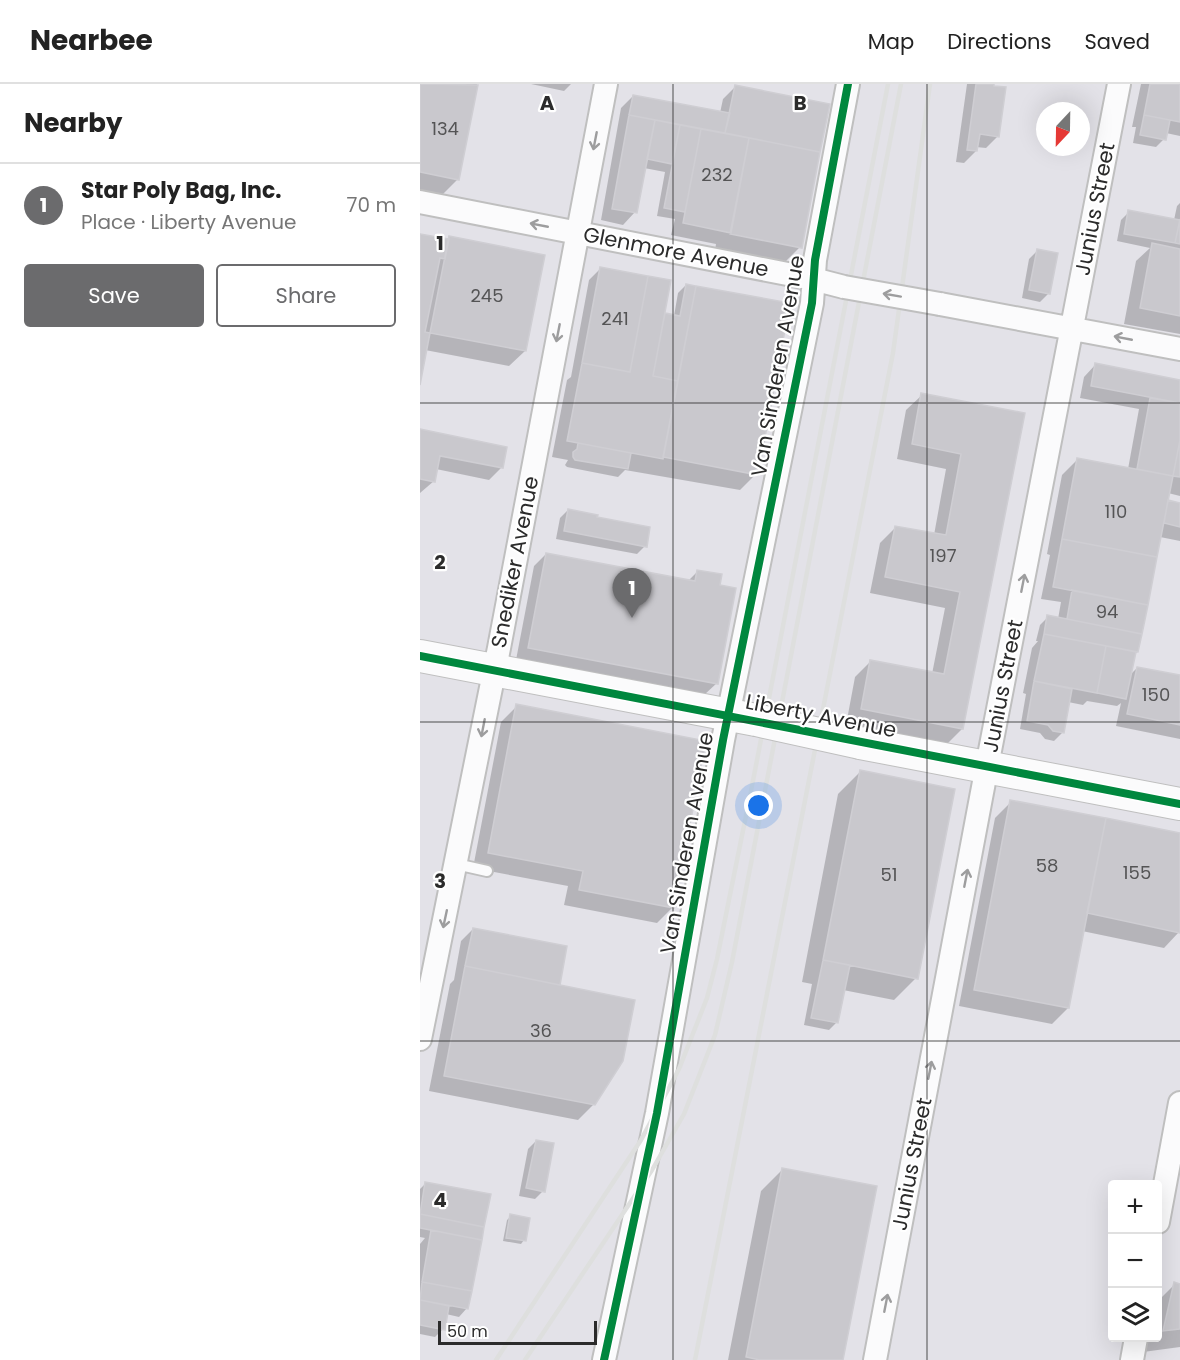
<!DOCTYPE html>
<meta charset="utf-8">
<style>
:root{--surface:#fff;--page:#f6f6f6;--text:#222;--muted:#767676;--line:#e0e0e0;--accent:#6b6b6d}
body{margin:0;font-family:Poppins,sans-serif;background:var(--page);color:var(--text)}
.controls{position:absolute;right:18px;bottom:18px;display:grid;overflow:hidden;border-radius:6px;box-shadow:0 6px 24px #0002}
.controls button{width:54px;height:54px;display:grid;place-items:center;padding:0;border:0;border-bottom:2px solid var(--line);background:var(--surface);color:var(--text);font:30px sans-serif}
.compass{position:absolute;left:616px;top:18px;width:54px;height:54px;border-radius:50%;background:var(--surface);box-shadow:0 6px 24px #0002;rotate:202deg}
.scale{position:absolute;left:18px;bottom:15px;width:159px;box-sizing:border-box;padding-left:6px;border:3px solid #2b2b2b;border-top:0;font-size:16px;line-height:21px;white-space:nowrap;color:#2b2b2b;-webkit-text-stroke:4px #fff;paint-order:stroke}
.you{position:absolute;left:339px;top:722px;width:21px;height:21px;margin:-15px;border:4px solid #fff;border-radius:50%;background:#1a73e8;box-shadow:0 0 0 9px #1a73e833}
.badge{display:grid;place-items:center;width:39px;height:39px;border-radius:50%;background:var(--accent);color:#fff;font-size:20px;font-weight:700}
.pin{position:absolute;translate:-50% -50px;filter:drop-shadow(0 2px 3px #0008)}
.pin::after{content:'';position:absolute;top:32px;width:21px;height:18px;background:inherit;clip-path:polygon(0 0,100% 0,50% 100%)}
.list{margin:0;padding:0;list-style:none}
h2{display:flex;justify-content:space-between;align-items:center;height:78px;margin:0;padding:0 24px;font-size:26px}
h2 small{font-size:20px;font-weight:400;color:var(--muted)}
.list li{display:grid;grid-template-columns:39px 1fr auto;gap:18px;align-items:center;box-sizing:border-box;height:84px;padding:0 24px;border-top:2px solid var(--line)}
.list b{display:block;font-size:22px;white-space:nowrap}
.list p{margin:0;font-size:20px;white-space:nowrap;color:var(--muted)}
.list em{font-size:20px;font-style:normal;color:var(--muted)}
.actions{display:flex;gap:12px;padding:18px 24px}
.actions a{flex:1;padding:14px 0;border:2px solid var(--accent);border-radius:6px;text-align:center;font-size:21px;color:var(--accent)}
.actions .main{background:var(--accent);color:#fff}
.icon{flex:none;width:33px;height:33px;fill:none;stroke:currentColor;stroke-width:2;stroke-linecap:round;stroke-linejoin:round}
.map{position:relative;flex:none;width:760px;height:1276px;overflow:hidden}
header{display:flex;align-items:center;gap:36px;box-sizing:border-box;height:84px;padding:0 30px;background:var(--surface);border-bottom:2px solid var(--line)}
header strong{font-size:28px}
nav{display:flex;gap:33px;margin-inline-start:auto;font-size:21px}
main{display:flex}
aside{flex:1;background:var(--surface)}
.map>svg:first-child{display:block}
.shadow{fill:#0003}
.building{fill:#c9c8cd;stroke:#cfced3;stroke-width:1.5}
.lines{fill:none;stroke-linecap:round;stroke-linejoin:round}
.lane-casing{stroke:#bfbfbf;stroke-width:14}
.street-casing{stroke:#bfbfbf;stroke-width:26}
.secondary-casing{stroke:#bfbfbf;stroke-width:34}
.lane{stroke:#fbfbfc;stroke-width:10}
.street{stroke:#fbfbfc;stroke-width:22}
.secondary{stroke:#fbfbfc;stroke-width:32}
.rail{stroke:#dedfde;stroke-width:4.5}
.street-bridge-casing{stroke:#bfbfbf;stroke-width:26;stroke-linecap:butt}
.secondary-bridge-casing{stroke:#bfbfbf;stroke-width:34;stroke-linecap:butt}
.street-bridge{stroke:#fbfbfc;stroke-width:22}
.secondary-bridge{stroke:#fbfbfc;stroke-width:32}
.cycleway-casing{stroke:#fff;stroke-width:11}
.cycleway{stroke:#00873e;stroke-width:8}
.oneway{stroke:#9d9d9e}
.grid{fill:none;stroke:#2b2b2b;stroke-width:1.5;stroke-opacity:0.55}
.labels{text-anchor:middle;stroke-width:4.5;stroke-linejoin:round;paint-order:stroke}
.number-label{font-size:18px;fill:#545455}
.street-label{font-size:21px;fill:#2b2b2b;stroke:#fff}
.grid-label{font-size:20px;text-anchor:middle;font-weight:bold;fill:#2b2b2b;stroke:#fff;stroke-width:4.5;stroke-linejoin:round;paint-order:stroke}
</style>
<header>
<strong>Nearbee</strong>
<nav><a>Map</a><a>Directions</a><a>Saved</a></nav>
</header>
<main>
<aside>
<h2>Nearby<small></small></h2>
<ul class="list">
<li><span class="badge">1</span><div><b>Star Poly Bag, Inc.</b><p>Place · Liberty Avenue</p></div><em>70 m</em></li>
</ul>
<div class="actions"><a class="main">Save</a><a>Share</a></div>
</aside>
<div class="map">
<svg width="760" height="1276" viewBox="0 0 760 1276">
<rect width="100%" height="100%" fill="#e3e2e8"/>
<path class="shadow" d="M0,0h57l-19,95 -16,16 -22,-5z
M111,0h40l-7,7z
M547,0h26l5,52 -12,12 -10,-1v4l-12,12 -8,-1z
M721,0h39v52l-14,-3 -2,6 -8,8 -23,-4 3,-16h-4z
M315,3l93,18 -28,142 -16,16 -69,-13 1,-6 -45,-9 4,-16 -18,-3 8,-44 -21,-4 -9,44 -12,13 -22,-5 20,-112 12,-12 87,17 3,-14z
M760,119v131l-56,-10 12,-63 14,-13 -33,-7 4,-21 8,-8 45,8 3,-14z
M0,151l27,5 78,111 -16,15 -84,-16 -5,27z
M617,167l19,3 -8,40 -8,8 -18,-4 7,-39z
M181,184l62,46 11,2 4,-23 8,-8 70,189 -16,16 -115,-20 -7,7 -51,-10 -2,-2 3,-5 -16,-3 15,-77 4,-3 18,-97z
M676,280l84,17v115l-12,-3 -2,12 14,-1v37l-20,-4 -23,115 -3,3 -5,21 8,-8 43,9v62l-64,-13 5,-23 -4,3 -30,-5 -4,4 -15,-3 -6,31 -8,8 -9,-2 -5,-6 -20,-4 6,-35 -3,-1 9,-45 6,-7h-2l4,-16 8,-8 10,2 3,-17 -20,-3 9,-44 -3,-1 15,-79 16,-16 50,10 11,-60 -59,-11 4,-21z
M502,311l101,20 -61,314 -16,16 -100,-20 9,-48 16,-16 61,13 13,-66 -75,-15 10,-50 16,-16 38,8 12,-66 -49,-10 9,-49z
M0,347l81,37 -12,12 -53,-11 -2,12 -14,12z
M148,426l28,8 49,28 -8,8 -81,-15 4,-21z
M126,470l142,27 10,-10 19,112 -13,12 -188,-35 18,-94z
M97,622l156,201 -16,16 -93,-18 4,-19 -95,-18 28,-146z
M440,688l56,206 -22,22 -51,-10 -6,32 -8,8 -25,-5 8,-41 -10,-2 36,-188z
M591,718l168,130 -15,16 -82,-17 -14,77 -16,16 -93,-18 36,-188z
M53,845l93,19 -8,38 36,118 -16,16 -149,-29 21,-107 4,-4 7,-39z
M116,1057l7,50 -8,8 -16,-3 9,-47z
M363,1085l58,191h-113l33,-169z
M6,1099l41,125 -8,9 -13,-3 -3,15 -8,8 -15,-3v-90l5,-6 -5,-1v-48z
M91,1132l13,24 -3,4 -18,-3 4,-21z
M755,1200l5,1v62l-37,5 3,-14h12v-37z"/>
<path class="building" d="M0,0l58,1 -19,95 -39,-8z
M556,0h18v2l12,1 -7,50 -19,-3 -3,17 -10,-1z
M730,0h30v38l-36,-7z
M315,1l95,19 -10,48 -95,-19z
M213,11l97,18 -5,20 -96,-18z
M209,31l26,5 -18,93 -25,-4z
M724,31l26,5 -4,20 -26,-5z
M235,36l25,5 -8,39 -25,-5z
M260,41l21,4 -16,83 -21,-4z
M281,45l48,9 -18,95 -48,-10z
M329,54l71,14 -18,96 -72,-14z
M708,126l52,10 -5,23 -51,-9z
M760,135v25l-5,-1z
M0,150l29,5 -4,20 -5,-1 -15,74 5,1 -10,52z
M29,152l96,19 -19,96 -96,-18z
M732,159l28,6v67l-40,-8z
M617,165l21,4 -8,41 -21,-4z
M180,183l48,9 -18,96 -48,-9z
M228,192l23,4 -18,96 25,5 -15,78 -96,-18 15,-78 48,9z
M266,200l10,2 -18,95 -25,-5 12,-63 15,3z
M276,202l94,17 -32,172 -95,-18z
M675,279l85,17v23l-89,-17z
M501,309l104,20 -62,316 -102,-20 9,-49 74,14 16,-82 -75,-15 10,-51 51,9 15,-81 -49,-10z
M730,314l30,5v37l-7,36 -36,-7z
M0,345l87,18 -4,21 -63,-12 -5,26 -15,-3z
M760,356v37l-7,-1z
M158,359l53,10 -3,16 -53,-9 -2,-3v-5l4,-3z
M657,374l96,18 -16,81 -95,-18z
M748,416l12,3v24l-16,-4z
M148,425l30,6 -1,2 53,10 -3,20 -83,-16z
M642,455l95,18 -9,48 -95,-18z
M126,469l149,28 2,-11 25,4 -2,11 16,3 -18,96 -190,-36z
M652,506l76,15 -6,29 -75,-15z
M627,531l95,19 -4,18 -94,-18z
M624,550l62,12 -9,47 -63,-12z
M686,562l30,6 -10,47 -29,-6z
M717,583l43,8v50l-53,-11z
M614,597l38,8 -8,44 -11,-2 -5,-6 -21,-4z
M96,620l190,37 -32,167 -95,-18 4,-19 -95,-18z
M440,686l95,19 -37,190 -95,-19z
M590,716l96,18 -37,190 -95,-18z
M686,734l74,15v100l-93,-20z
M53,844l94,18 -7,39 -95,-19z
M403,876l27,5 -12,58 -27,-5z
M45,882l170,34 -12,61 -28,44 -151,-29z
M116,1056l18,3 -9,49 -19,-4z
M362,1084l95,18 -34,174h-83l-14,-3z
M5,1098l66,12 -7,33 -64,-13z
M0,1130l64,13 -2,13 -62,-12z
M90,1130l20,4 -4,23 -20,-3z
M11,1146l51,10 -10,51 -50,-9z
M2,1198l50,9 -4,18 -48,-9z
M754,1198l6,2v45l-17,2z
M0,1216l29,6 -4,24 -25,-5z"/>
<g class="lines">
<g class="lane-casing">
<path id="lane" d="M36,780l31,7"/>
</g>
<g class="street-casing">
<path id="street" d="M0,118l393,77 31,8
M520,220l240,45
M0,955l79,-391 107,-564
M738,1138l22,-119
M184,1276l53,-247 66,-373 89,-437 3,-43 33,-176
M455,1276l112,-594 132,-682
M712,1276l4,-22"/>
</g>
<g class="secondary-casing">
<path id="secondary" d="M0,572l336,64
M440,659l320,61"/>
</g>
<use href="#lane" class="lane"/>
<use href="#street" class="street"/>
<use href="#secondary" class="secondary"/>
<path class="rail" d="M76,1276l145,-220 38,-71 28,-71 10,-39 34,-168 137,-707
M105,1276l127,-190 32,-56 31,-79 17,-73 169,-878
M275,1276l198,-1007 37,-269"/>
<g class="street-bridge-casing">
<path id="street-bridge" d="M424,203l96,17"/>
</g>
<g class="secondary-bridge-casing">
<path id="secondary-bridge" d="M336,636l104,23"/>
</g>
<use href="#street-bridge" class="street-bridge"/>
<use href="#secondary-bridge" class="secondary-bridge"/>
<g class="cycleway-casing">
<path id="cycleway" d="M0,572l760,148
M184,1276l53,-247 66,-373 89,-437 3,-43 33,-176"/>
</g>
<use href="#cycleway" class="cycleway"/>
</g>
<defs><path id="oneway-shaft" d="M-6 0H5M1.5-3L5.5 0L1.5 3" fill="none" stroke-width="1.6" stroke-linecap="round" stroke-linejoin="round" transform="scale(1.5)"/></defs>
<g class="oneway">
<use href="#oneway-shaft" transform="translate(175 57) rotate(101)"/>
<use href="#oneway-shaft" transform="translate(119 141) rotate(-169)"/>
<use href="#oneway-shaft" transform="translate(472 211) rotate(-170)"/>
<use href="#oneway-shaft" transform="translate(138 249) rotate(101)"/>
<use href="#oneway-shaft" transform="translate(703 254) rotate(-169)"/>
<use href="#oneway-shaft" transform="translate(603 499) rotate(-79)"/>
<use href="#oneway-shaft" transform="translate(63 644) rotate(101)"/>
<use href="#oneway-shaft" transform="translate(546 794) rotate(-79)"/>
<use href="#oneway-shaft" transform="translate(25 835) rotate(102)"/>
<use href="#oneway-shaft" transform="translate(510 986) rotate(-79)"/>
<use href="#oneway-shaft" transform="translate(466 1219) rotate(-79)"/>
</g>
<path class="grid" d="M253,0v1276M507,0v1276M0,319h760M0,638h760M0,957h760"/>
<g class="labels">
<g class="number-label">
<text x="25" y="51">134</text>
<text x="297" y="97">232</text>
<text x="67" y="218">245</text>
<text x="195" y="241">241</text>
<text x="696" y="434">110</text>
<text x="523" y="478">197</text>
<text x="687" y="534">94</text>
<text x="736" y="617">150</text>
<text x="627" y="788">58</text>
<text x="717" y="795">155</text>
<text x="469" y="797">51</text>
<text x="121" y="953">36</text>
</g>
<g class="street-label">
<text transform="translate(675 125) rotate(-79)" y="7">Junius Street</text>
<text transform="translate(256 168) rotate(11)" y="7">Glenmore Avenue</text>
<text transform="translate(358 282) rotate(-80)" y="7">Van Sinderen Avenue</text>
<text transform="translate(95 478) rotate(-79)" y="7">Snediker Avenue</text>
<text transform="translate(583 602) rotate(-79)" y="7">Junius Street</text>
<text transform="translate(401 632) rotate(11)" y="7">Liberty Avenue</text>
<text transform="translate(267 759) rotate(-80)" y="7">Van Sinderen Avenue</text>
<text transform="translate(492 1080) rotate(-79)" y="7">Junius Street</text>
</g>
</g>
<g class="grid-label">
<text x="127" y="26">A</text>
<text x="380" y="26">B</text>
<text x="20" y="166">1</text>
<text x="20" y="485">2</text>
<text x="20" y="804">3</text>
<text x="20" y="1123">4</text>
</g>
</svg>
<div class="controls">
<button>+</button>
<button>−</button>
<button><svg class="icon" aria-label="layers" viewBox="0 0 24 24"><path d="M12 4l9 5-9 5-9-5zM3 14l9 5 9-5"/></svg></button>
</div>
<svg class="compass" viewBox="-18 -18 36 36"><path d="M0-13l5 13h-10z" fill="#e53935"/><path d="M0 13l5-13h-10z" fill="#767676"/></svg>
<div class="scale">50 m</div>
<div class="you"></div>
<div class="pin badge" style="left:212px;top:534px">1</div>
</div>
</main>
